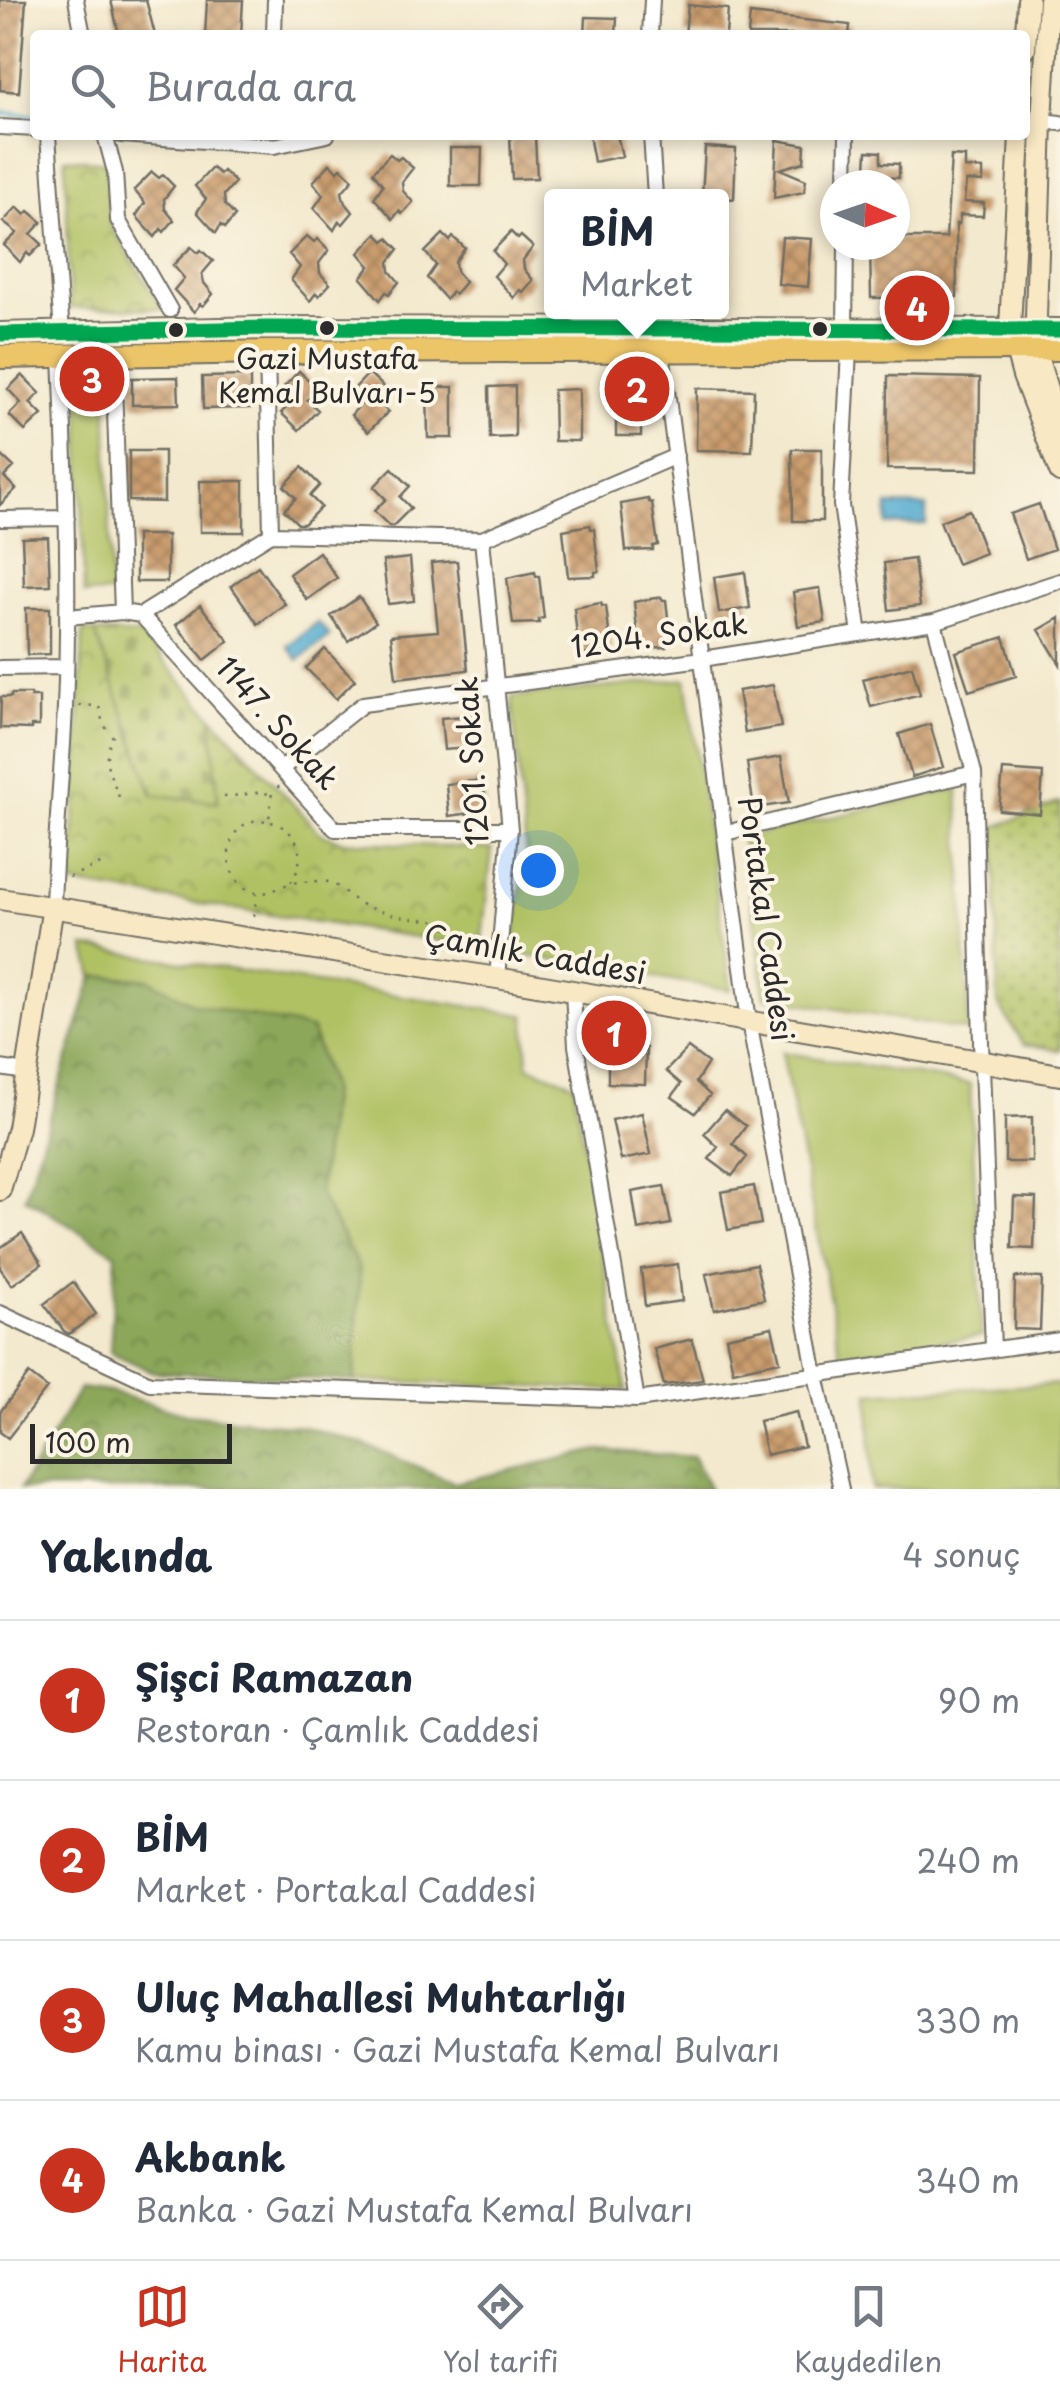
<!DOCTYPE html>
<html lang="tr">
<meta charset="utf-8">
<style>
:root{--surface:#fff;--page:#f6f6f7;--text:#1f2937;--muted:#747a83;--line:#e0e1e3;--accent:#c8321e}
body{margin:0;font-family:"Playpen Sans",sans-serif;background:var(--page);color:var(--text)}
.compass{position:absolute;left:820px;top:170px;width:90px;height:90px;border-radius:50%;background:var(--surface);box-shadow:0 5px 15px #0003;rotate:92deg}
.scale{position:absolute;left:30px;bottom:25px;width:202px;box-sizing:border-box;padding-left:10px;border:5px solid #2b2b2b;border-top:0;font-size:28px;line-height:35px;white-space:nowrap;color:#2b2b2b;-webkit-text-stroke:8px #fcf5e5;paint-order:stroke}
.you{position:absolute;left:538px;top:870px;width:35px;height:35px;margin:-25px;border:8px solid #fff;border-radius:50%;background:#1a73e8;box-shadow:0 0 0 15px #1a73e833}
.badge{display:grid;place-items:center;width:65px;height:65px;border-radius:50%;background:var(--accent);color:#fff;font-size:32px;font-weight:700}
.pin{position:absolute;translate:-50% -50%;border:5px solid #fff;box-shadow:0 2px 10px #0006}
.popup{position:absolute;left:544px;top:189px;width:185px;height:130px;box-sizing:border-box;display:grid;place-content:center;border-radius:10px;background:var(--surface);filter:drop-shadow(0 2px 8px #0005);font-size:32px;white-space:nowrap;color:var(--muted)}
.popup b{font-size:38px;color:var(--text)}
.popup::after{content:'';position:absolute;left:50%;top:100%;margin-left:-20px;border:20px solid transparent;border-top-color:var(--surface)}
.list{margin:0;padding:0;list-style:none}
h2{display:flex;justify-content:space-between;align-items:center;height:130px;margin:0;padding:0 40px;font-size:42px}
h2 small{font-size:32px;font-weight:400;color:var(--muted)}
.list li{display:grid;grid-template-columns:65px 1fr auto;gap:30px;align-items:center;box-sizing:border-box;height:160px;padding:0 40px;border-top:2px solid var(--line)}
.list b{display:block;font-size:38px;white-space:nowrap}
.list p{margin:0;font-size:32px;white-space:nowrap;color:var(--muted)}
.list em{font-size:32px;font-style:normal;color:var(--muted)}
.icon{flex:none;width:55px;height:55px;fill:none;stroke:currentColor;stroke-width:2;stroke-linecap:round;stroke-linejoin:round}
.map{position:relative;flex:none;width:1060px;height:1489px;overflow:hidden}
.search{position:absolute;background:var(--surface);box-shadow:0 5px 15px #0003;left:30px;right:30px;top:30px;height:110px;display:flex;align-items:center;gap:25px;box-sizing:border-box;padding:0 35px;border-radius:10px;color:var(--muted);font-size:38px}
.sheet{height:770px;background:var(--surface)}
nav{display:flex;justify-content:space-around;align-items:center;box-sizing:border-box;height:140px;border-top:2px solid var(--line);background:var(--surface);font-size:28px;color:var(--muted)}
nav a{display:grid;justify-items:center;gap:5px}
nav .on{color:var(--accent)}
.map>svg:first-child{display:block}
.grass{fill:#b0c164;stroke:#6e7648;stroke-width:2.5}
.forest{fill:url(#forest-crowns);stroke:#5c6942;stroke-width:2.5}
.cemetery{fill:url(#cemetery-stones);stroke:#6e7648;stroke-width:2.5}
.park{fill:url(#park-crowns);stroke:#6e7648;stroke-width:2.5}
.garden{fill:url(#garden-dots);stroke:#6e7648;stroke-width:2.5}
.water{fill:#52abd0;stroke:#3e6b7e;stroke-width:2.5}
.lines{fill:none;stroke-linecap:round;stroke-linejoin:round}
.stream{stroke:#52abd0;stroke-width:4}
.building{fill:url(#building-cross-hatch)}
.street-casing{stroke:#716e64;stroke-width:18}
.secondary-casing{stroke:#716e64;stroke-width:24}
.primary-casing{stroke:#716e64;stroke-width:26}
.path{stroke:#716e64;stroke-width:2.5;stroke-dasharray:2.5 8;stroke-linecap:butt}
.street{stroke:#fff;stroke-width:14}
.secondary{stroke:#f8e8c3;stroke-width:20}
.primary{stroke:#edc569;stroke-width:22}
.bus-1-casing{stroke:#fcf5e5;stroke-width:22}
.bus-1{stroke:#00a651;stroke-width:15}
.bus-dot{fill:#2b2b2b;stroke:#fcf5e5;stroke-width:4}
.labels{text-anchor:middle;stroke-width:8;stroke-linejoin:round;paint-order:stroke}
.bus-label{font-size:28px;fill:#2b2b2b;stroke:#fcf5e5}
.street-label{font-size:30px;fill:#2b2b2b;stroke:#fcf5e5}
</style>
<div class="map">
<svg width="1060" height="1489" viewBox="0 0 1060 1489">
<defs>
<pattern id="forest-crowns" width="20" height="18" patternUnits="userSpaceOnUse" patternTransform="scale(2.5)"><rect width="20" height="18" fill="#8ca75a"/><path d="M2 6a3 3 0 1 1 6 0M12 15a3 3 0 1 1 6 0" fill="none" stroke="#73884b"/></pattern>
<pattern id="cemetery-stones" width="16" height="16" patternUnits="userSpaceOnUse" patternTransform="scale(2.5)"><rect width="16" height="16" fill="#b0c164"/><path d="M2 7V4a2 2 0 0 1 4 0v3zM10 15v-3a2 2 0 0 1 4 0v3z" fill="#8f9d53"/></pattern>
<pattern id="park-crowns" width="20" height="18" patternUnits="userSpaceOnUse" patternTransform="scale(2.5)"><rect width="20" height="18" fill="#b0c164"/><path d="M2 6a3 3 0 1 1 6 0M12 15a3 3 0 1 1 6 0" fill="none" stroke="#8f9d53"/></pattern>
<pattern id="garden-dots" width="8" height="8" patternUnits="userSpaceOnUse" patternTransform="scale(2.5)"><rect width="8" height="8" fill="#b0c164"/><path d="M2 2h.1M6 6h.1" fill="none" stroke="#8f9d53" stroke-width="1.8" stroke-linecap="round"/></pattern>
<pattern id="building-cross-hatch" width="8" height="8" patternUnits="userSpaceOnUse" patternTransform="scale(2.5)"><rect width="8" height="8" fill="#ca9d6e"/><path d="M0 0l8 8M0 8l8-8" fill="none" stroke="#a4805b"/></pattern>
</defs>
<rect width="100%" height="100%" fill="#fcf5e5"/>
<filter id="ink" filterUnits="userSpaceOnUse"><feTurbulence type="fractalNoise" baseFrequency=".01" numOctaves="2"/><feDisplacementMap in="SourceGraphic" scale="20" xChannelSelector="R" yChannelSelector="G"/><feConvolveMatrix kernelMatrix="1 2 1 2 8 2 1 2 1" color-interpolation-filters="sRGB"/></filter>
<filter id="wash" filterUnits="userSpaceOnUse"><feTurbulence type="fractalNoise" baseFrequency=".0048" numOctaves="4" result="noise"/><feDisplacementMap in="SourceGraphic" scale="40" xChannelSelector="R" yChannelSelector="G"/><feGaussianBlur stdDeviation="2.25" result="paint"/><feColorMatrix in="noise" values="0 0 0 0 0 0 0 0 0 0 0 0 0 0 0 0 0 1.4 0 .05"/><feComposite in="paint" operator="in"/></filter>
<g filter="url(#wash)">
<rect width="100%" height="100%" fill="#f3e9ce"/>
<path class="grass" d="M106,366l5,227 -27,1 -5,-227z
M686,679l45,311 -219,-37 14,-101 -14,-155z
M958,789l11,242 -204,-34 -23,-160z
M85,947l440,68 3,51 45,17 53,307 -272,-9 6,-111 -41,-76 12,-105 -19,-59 -118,-26 -46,-25 -55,-3z
M782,1052l188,32 12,252 -141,20z
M1060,1384v105h-188l-3,-96z"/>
<path class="forest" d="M93,976l55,3 46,25 117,25 20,60 -12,105 41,76 -6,111 -201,-9 -43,-20 6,-98 -91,-56z
M80,1388l30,4 76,22 120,13 58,17 91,39 143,-33 95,7 17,32h-690z"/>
<path class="cemetery" d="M95,632l46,3 71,81 6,86 -66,-7z"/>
<path class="park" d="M65,158l41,4 4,62 53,85 -93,-1z
M83,631l12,1 58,163 65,7 -6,-86 108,117 21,8 151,8 -11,98 -409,-63z"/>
<path class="garden" d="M1060,802v248l-36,-6 -26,-40 -3,-177z"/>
<path class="water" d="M888,505l38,1v18l-39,1z
M318,622l12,14 -32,24 -11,-14z"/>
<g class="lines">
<path class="stream" d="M0,113l35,3
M249,135h3"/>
</g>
<g id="blocks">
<path class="building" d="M0,0h26l-7,92 -19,-2z
M111,0h35l9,35h-36z
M207,0h36l-2,35h-36z
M688,5l40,4 -2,26h-41z
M750,14l100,11 -1,10h-101z
M586,17l31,1 -1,17h-31z
M510,135h25l2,43 -25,1z
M589,135h28l5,21 -28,6z
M777,140l28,5 -1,17 -24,7 26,11 -2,12 -30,6z
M705,147l31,2 -2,50 -32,-3z
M450,148h32l-1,38h-31z
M867,151l14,1v11l18,1v14l-18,-1v8h-16z
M390,154l7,6 4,-3 12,11 -11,14 1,9 10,11 -11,12 -3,-3 -6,8 -19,-21 9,-13 -10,-13z
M951,156l14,1v11l18,1v13l-17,-1 -2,21 20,1 -1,13 -23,-1 -1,9h-3l1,73 -86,1 -1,-53h25v-7h51z
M330,164l8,7 3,-3 12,11 -11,13 2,9 9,11 -10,12 -4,-3 -5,9 -20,-22 9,-13 -10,-13z
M212,168l8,6 3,-3 12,11 -11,13 1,10 10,11 -10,12 -4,-3 -5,8 -19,-21 9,-13 -11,-13z
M152,172l7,6 4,-3 11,11 -10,13 1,10 9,11 -10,12 -3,-3 -6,8 -19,-21 9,-13 -11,-13z
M17,207l8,8 4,-4 13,11 -11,12 11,10 -12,12 -3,-3 -7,9 -16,-17 13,-12 -14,-11z
M511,232l7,7 3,-3 12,11 -10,13 1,9 9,11 -10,12 -3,-2 -6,8 -20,-22 10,-12 -11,-13z
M377,234l7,7 4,-3 11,11 -10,13 1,9 9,11 -10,12 -3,-2 -6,8 -19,-22 9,-12 -11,-13z
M443,234l7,7 3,-4 12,11 -10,14 1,9 9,11 -10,12 -3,-2 -6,7 -19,-21 9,-13 -11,-13z
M307,236l7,6 4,-3 11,11 -10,13 1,10 10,11 -11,12 -3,-3 -6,8 -19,-21 9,-13 -11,-13z
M782,237l30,2 -4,48 -30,-3z
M191,247l7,6 3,-3 12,11 -11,13 2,9 9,11 -10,12 -3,-2 -6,8 -20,-22 10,-12 -11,-13z
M299,371l19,18 -11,11 11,10 -19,20 -18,-17 12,-12 -12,-11z
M369,373l18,17 -10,11 11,11 -20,20 -17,-17 11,-12 -11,-11z
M22,375l18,18 -10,10 12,12 -17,16 -16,-16 12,-12 -13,-14z
M250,376v32l-47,1 -1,-32z
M888,376l92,2 -1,92 -92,-1z
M178,377l1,27 -47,1v-27z
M616,385h25v51h-25z
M515,386v51l-25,1 -1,-51z
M427,387h26v51h-25z
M697,388l57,2 -2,61 -56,-1z
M579,389v52h-25l-1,-51z
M792,449h30v72h-29z
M129,451h35v51l-35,-1z
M0,454l14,13 -10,10 12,12 -16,16z
M302,467l18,18 -10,11 11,11 -17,17h-6l-14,-14 12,-12 -12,-12z
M392,468l18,18 -10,11 11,11 -18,18h-4l-15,-15 12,-12 -12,-12z
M200,481h44v51h-44z
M648,499l1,3 3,1 6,42 -5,1v4l-27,1 -5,-47z
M1039,504l15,45 -28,10 -16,-45z
M969,510l16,43 -28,11 -17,-43z
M590,525l1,4h3l5,42 -4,1v4l-27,1 -5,-47z
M136,535h31v47h-31z
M48,537l2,48 -26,1 -2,-48z
M319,552l18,26 -30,22 -18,-26z
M410,558l4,43 -26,3 -5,-43z
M914,559l6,47 -31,4 -5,-47z
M457,561l11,109 -72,8 -5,-43 47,-4 -7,-68z
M258,566l27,38 -27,20 -27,-38z
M535,572l1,4h3l5,42 -5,1v4l-26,1 -6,-46z
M745,572l5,36 -31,5 -5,-36z
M820,588l5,34 -27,4 -5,-34z
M359,597l17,25 -28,19 -17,-25z
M661,597l2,3h3l5,43 -5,1v3l-27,1 -5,-46z
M601,603l1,3h4l5,43 -5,1v3l-27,2 -5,-47z
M200,605l29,36 -24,19 -29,-35z
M26,608h24v46l-23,1z
M1060,618v46l-21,-34z
M1004,637l12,39 -47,15 -13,-39z
M325,649l30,31 -19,19 -30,-31z
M912,666l8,28 -49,13 -8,-28z
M773,685l8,42 -36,6 -7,-42z
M11,694h20v3h8v29h-8v3l-31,-1 1,-31h10z
M476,715l3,32 -35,3 -3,-32z
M930,724l13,43 -31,10 -13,-43z
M781,757l8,46 -35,5 -7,-45z
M1003,770l40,3 -3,41 -41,-4z
M483,780l3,31 -37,5 -3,-32z
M608,1047l38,1 -1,36 -37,-1z
M688,1048l20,15 -12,19 14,13 -15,18 -23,-16 9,-13 -15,-13z
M725,1110l21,16 -13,18 14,13 -15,19 -23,-17 9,-12 -14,-13z
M642,1113l9,41 -30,6 -9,-40z
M1032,1117v45h-27v-44z
M664,1186l7,38 -33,6 -6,-38z
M754,1186l7,38 -33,6 -7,-38z
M1014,1197l22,1 -2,51 -22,-1z
M22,1233l20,31 -30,21 -12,-17v-20z
M678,1264l4,37 -37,5 -4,-37z
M756,1264l8,35 -50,11 -8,-36z
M1015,1277l27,1 -2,52 -26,-1z
M73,1282l23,32 -27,20 -5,-3 -20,-27z
M772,1327l8,34 -47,10 -7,-34z
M692,1339l11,41 -39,5 -10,-36z
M29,1374l18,14 -39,50 -8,-6v-20z
M796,1412l8,34 -38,9 -7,-34z"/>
</g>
</g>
<g filter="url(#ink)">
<use href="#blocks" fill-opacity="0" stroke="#716e64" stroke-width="2.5"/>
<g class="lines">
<g class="street-casing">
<path id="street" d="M76,0l7,35
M274,35l1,-35
M650,35l2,-35
M1042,121l18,2
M0,127l35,2
M48,135l14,199
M105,135l10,37 3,48 52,90
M121,135l153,11 53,-11
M651,135l4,61
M846,185l1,-50
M845,328l1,-83
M849,350l-8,155 19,129
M662,352l87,670 67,353 25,114
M113,355l9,257
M0,519l67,-1
M271,534l211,5 194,-83
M482,539l28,290 -13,149
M141,615l194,214h175
M67,617l55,-5 19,3 130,-81 -4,-182
M934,622l40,151 7,269 12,306
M0,668l66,-1
M281,769l82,-65 339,-45 232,-37 126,-41
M725,833l249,-60
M53,906c2,-66 9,-132 12,-199 5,-117 1,-234 -4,-351
M573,991l3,55 61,354
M0,1068l27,4
M0,1313l150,70 487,17 423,-60"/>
</g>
<g class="secondary-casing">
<path id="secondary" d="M1049,0l-7,121 -7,229 25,81
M1025,49l3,-49
M1020,135l-10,193 13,48 37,96
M0,899l497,79 563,97
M0,1190l18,-62 35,-222"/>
</g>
<g class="primary-casing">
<path id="primary" d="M0,334l266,-6 794,2
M0,357l267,-5 793,-3"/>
</g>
<path class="path" d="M79,705l20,1 4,18 10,13c-14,27 -1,37 7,63
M279,786l-8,10 -2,25c-5,0 -11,-2 -16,0 -34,9 -31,63 2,71 14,4 24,-6 37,-9 8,-1 23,-2 31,-2 15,2 22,13 33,20 19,13 69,21 91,19l-1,28
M224,797l40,-5 7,4
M271,822c28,8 37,36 20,60
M69,877l34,-14
M254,916l3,-23"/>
<use href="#street" class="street"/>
<use href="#secondary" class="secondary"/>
<use href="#primary" class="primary"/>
<g class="bus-1-casing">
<path id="bus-1" d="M0,334l266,-6 794,2"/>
</g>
<use href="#bus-1" class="bus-1"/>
</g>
</g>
<g class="bus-dot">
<circle cx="327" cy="328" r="9"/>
<circle cx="820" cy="329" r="9"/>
<circle cx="176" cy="330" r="9"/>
</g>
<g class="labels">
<g class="bus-label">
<text x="327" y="369">Gazi Mustafa<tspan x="327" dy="34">Kemal Bulvarı-5</tspan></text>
</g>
<g class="street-label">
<text transform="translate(659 636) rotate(-8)" y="10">1204. Sokak</text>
<text transform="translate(277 724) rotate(48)" y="10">1147. Sokak</text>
<text transform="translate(473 761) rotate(-94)" y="10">1201. Sokak</text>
<text transform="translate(765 919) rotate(82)" y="10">Portakal Caddesi</text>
<text transform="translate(535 955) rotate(10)" y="10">Çamlık Caddesi</text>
</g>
</g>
</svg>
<svg class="compass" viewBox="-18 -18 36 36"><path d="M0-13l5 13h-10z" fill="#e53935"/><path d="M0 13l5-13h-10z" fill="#747a83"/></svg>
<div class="scale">100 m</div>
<div class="you"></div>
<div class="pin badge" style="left:614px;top:1033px">1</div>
<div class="pin badge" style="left:637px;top:389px">2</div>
<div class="popup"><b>BİM</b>Market</div>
<div class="pin badge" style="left:92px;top:379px">3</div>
<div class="pin badge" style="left:917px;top:308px">4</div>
<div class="search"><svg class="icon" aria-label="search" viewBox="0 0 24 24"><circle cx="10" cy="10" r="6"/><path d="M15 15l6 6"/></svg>Burada ara</div>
</div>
<section class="sheet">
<h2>Yakında<small>4 sonuç</small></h2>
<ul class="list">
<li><span class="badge">1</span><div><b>Şişci Ramazan</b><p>Restoran · Çamlık Caddesi</p></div><em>90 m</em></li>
<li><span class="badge">2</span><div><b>BİM</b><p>Market · Portakal Caddesi</p></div><em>240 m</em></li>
<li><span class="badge">3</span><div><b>Uluç Mahallesi Muhtarlığı</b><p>Kamu binası · Gazi Mustafa Kemal Bulvarı</p></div><em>330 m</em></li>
<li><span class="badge">4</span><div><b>Akbank</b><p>Banka · Gazi Mustafa Kemal Bulvarı</p></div><em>340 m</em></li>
</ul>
</section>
<nav>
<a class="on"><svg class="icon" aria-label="map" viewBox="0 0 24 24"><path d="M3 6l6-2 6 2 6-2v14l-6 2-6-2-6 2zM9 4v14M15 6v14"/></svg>Harita</a>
<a><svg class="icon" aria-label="directions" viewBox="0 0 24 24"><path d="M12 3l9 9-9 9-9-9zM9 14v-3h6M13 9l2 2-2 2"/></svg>Yol tarifi</a>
<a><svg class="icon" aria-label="saved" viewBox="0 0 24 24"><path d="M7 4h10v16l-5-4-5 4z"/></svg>Kaydedilen</a>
</nav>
